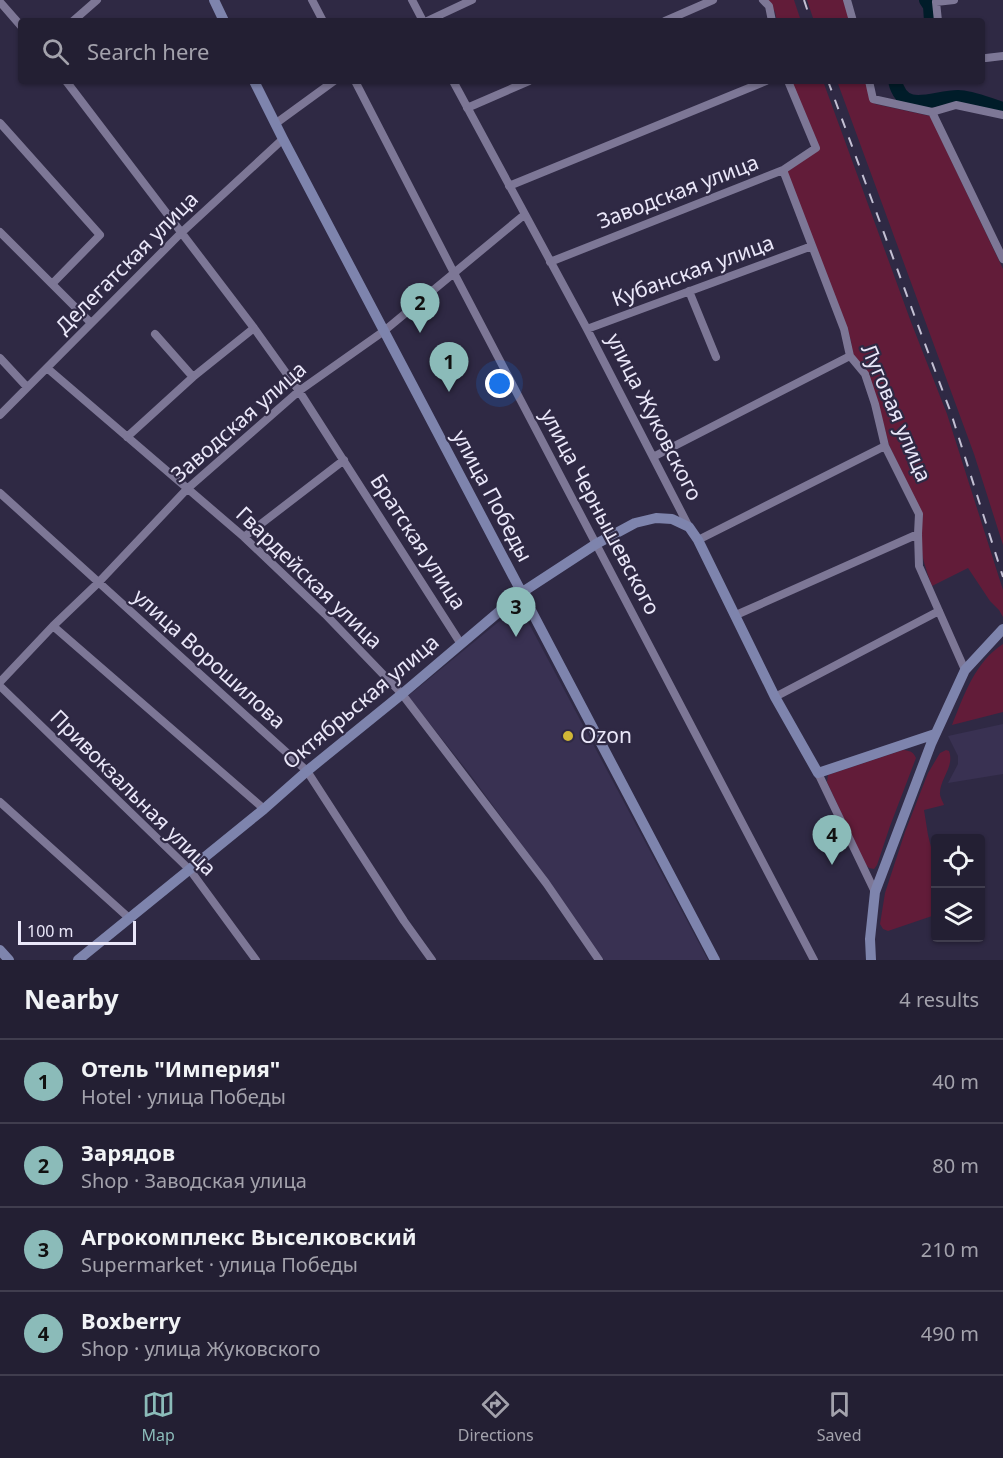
<!DOCTYPE html>
<meta charset="utf-8">
<style>
:root{--surface:#231f33;--page:#2b273b;--text:#f1f3f6;--muted:#a3a2ac;--line:#403d4e;--accent:#8bbbb9}
body{margin:0;font-family:"Noto Sans",sans-serif;background:var(--page);color:var(--text)}
.controls{position:absolute;right:18px;bottom:18px;display:grid;overflow:hidden;border-radius:6px;box-shadow:0 2px 4px #0004}
.controls button{width:54px;height:54px;display:grid;place-items:center;padding:0;border:0;border-bottom:2px solid var(--line);background:var(--surface);color:var(--text);font:30px sans-serif}
.scale{position:absolute;left:18px;bottom:15px;width:118px;box-sizing:border-box;padding-left:6px;border:3px solid #eae7f9;border-top:0;font-size:16px;line-height:21px;white-space:nowrap;color:#eae7f9;-webkit-text-stroke:4px #2f2944;paint-order:stroke}
.you{position:absolute;left:500px;top:384px;width:21px;height:21px;margin:-15px;border:4px solid #fff;border-radius:50%;background:#1a73e8;box-shadow:0 0 0 9px #1a73e833}
.badge{display:grid;place-items:center;width:39px;height:39px;border-radius:50%;background:var(--accent);color:#111;font-size:20px;font-weight:700}
.pin{position:absolute;translate:-50% -50px;filter:drop-shadow(0 2px 3px #0008)}
.pin::after{content:'';position:absolute;top:32px;width:21px;height:18px;background:inherit;clip-path:polygon(0 0,100% 0,50% 100%)}
.list{margin:0;padding:0;list-style:none}
h2{display:flex;justify-content:space-between;align-items:center;height:78px;margin:0;padding:0 24px;font-size:26px}
h2 small{font-size:20px;font-weight:400;color:var(--muted)}
.list li{display:grid;grid-template-columns:39px 1fr auto;gap:18px;align-items:center;box-sizing:border-box;height:84px;padding:0 24px;border-top:2px solid var(--line)}
.list b{display:block;font-size:22px;white-space:nowrap}
.list p{margin:0;font-size:20px;white-space:nowrap;color:var(--muted)}
.list em{font-size:20px;font-style:normal;color:var(--muted)}
.icon{flex:none;width:33px;height:33px;fill:none;stroke:currentColor;stroke-width:2;stroke-linecap:round;stroke-linejoin:round}
.map{position:relative;flex:none;width:1003px;height:960px;overflow:hidden}
.search{position:absolute;background:var(--surface);box-shadow:0 2px 4px #0004;left:18px;right:18px;top:18px;height:66px;display:flex;align-items:center;gap:15px;box-sizing:border-box;padding:0 21px;border-radius:6px;color:var(--muted);font-size:22px}
.sheet{height:414px;background:var(--surface)}
nav{display:flex;justify-content:space-around;align-items:center;box-sizing:border-box;height:84px;border-top:2px solid var(--line);background:var(--surface);font-size:16px;color:var(--muted)}
nav a{display:grid;justify-items:center;gap:3px}
nav .on{color:var(--accent)}
.map>svg:first-child{display:block}
.built{fill:#393152}
.green{fill:#621c39}
.lines{fill:none;stroke-linecap:round;stroke-linejoin:round}
.river{stroke:#001c29;stroke-width:14}
.street{stroke:#7d7796;stroke-width:8}
.secondary{stroke:#7e84ad;stroke-width:10}
.rail{stroke:#c3bfd3;stroke-width:2;stroke-dasharray:10 10;stroke-linecap:butt}
.poi-dot{fill:#d1b736;stroke:#2f2944;stroke-width:2}
.labels{text-anchor:middle;stroke-width:4.5;stroke-linejoin:round;paint-order:stroke}
.street-label{font-size:21px;fill:#eae7f9;stroke:#2f2944}
.poi-label{font-size:21px;fill:#eae7f9;stroke:#2f2944;text-anchor:start}
</style>
<div class="map">
<svg width="1003" height="960" viewBox="0 0 1003 960">
<rect width="100%" height="100%" fill="#2f2944"/>
<path class="built" d="M519,605l189,355h-104l-57,-81 -78,-106 -61,-77z
M1003,724v50l-55,9 10,-19v-8l-10,-20z"/>
<path class="green" d="M768,0h26l7,21h-24l-2,-9z
M807,0h37l6,21h-36z
M791,81h32l88,241 36,92 56,176v27l-4,-7 -9,-9 -22,-33 -36,18c-6,-16 -11,-31 -12,-48 0,-8 3,-16 2,-24l-33,-69 -11,-42 -25,-48 -2,-14 -4,-14 -60,-155 31,-22 -1,-9z
M837,81h29l5,18 4,5 55,12 73,153v276l-29,-91z
M1003,644v68l-51,13c12,-30 23,-63 51,-81z
M903,750c7,1 10,1 13,8l-26,68 -13,39 -3,4 -5,-1 -4,-4 -38,-82 1,-7z
M946,750l3,1c6,16 -10,28 -9,44 1,4 3,7 4,10l-20,5 4,25 7,28v52l-47,16 -5,-2 -3,-5 5,-31 20,-61 23,-59 12,-20z"/>
<g class="lines">
<path class="river" d="M926,0l4,6 1,15
M895,81c8,35 38,16 63,16 14,0 31,8 45,12"/>
<path class="street" d="M312,0l11,21
M412,0l11,21
M763,0l6,6 3,15
M847,0l6,21
M0,2l21,24
M73,21l24,-21
M427,21l45,-21
M665,21l48,-21
M938,21l-2,-19 18,-2
M986,58l17,-2
M66,81l188,247 45,63 162,253
M355,81l99,192 360,687
M453,81l134,248 102,198
M869,81l4,18 59,13 71,147
M467,108l62,-27
M932,112l24,-7 47,10
M0,123l100,112 -48,49
M275,124l59,-43
M783,170l61,159 6,27 15,18 10,30 10,42 34,68 -1,20 1,32 46,104
M509,186l257,-105
M0,232l91,91
M550,262l233,-92 33,-22 -28,-67
M689,291l27,66
M587,329l225,-83
M155,334l38,43
M0,358l27,29
M47,368l197,169 81,77 77,80 144,189 53,77
M0,415l181,-182 102,-94
M127,437l66,-60 61,-49
M653,457l197,-101
M0,493l307,278 97,150 28,39
M244,537l100,-77
M698,540l187,-94
M736,615l182,-81
M53,626l211,183
M0,682l53,-56 45,-43 89,-94 112,-98 85,-60 140,-116
M0,686l190,184 66,90
M775,697l164,-86
M818,773l57,119
M0,802l129,116"/>
<path class="secondary" d="M214,0l10,21
M254,81l29,58 432,821
M0,950l9,10
M78,960l186,-151 43,-38 95,-77 119,-101 75,-49 39,-21 21,-5 16,1 17,8 9,13 77,157 43,76 117,-39
M871,960l-1,-21 5,-47 56,-148 34,-74 38,-41"/>
<path class="rail" d="M804,0l7,21
M828,81l88,239 35,93 52,164"/>
</g>
<circle class="poi-dot" cx="568" cy="736" r="6"/>
<g class="labels">
<g class="street-label">
<text transform="translate(678 192) rotate(-21)" y="7">Заводская улица</text>
<text transform="translate(127 263) rotate(-45)" y="7">Делегатская улица</text>
<text transform="translate(693 271) rotate(-20)" y="7">Кубанская улица</text>
<text transform="translate(896 413) rotate(67)" y="7">Луговая улица</text>
<text transform="translate(654 417) rotate(63)" y="7">улица Жуковского</text>
<text transform="translate(239 422) rotate(-41)" y="7">Заводская улица</text>
<text transform="translate(492 496) rotate(62)" y="7">улица Победы</text>
<text transform="translate(600 512) rotate(62)" y="7">улица Чернышевского</text>
<text transform="translate(418 542) rotate(57)" y="7">Братская улица</text>
<text transform="translate(309 578) rotate(44)" y="7">Гвардейская улица</text>
<text transform="translate(209 659) rotate(42)" y="7">улица Ворошилова</text>
<text transform="translate(361 702) rotate(-40)" y="7">Октябрьская улица</text>
<text transform="translate(133 793) rotate(45)" y="7">Привокзальная улица</text>
</g>
<g class="poi-label">
<text x="580" y="743">Ozon</text>
</g>
</g>
</svg>
<div class="controls">
<button><svg class="icon" aria-label="locate" viewBox="0 0 24 24"><circle cx="12" cy="12" r="6"/><path d="M12 2v4M12 18v4M2 12h4M18 12h4"/></svg></button>
<button><svg class="icon" aria-label="layers" viewBox="0 0 24 24"><path d="M12 4l9 5-9 5-9-5zM3 14l9 5 9-5"/></svg></button>
</div>
<div class="scale">100 m</div>
<div class="you"></div>
<div class="pin badge" style="left:449px;top:392px">1</div>
<div class="pin badge" style="left:420px;top:333px">2</div>
<div class="pin badge" style="left:516px;top:637px">3</div>
<div class="pin badge" style="left:832px;top:865px">4</div>
<div class="search"><svg class="icon" aria-label="search" viewBox="0 0 24 24"><circle cx="10" cy="10" r="6"/><path d="M15 15l6 6"/></svg>Search here</div>
</div>
<section class="sheet">
<h2>Nearby<small>4 results</small></h2>
<ul class="list">
<li><span class="badge">1</span><div><b>Отель &quot;Империя&quot;</b><p>Hotel · улица Победы</p></div><em>40 m</em></li>
<li><span class="badge">2</span><div><b>Зарядов</b><p>Shop · Заводская улица</p></div><em>80 m</em></li>
<li><span class="badge">3</span><div><b>Агрокомплекс Выселковский</b><p>Supermarket · улица Победы</p></div><em>210 m</em></li>
<li><span class="badge">4</span><div><b>Boxberry</b><p>Shop · улица Жуковского</p></div><em>490 m</em></li>
</ul>
</section>
<nav>
<a class="on"><svg class="icon" aria-label="map" viewBox="0 0 24 24"><path d="M3 6l6-2 6 2 6-2v14l-6 2-6-2-6 2zM9 4v14M15 6v14"/></svg>Map</a>
<a><svg class="icon" aria-label="directions" viewBox="0 0 24 24"><path d="M12 3l9 9-9 9-9-9zM9 14v-3h6M13 9l2 2-2 2"/></svg>Directions</a>
<a><svg class="icon" aria-label="saved" viewBox="0 0 24 24"><path d="M7 4h10v16l-5-4-5 4z"/></svg>Saved</a>
</nav>
